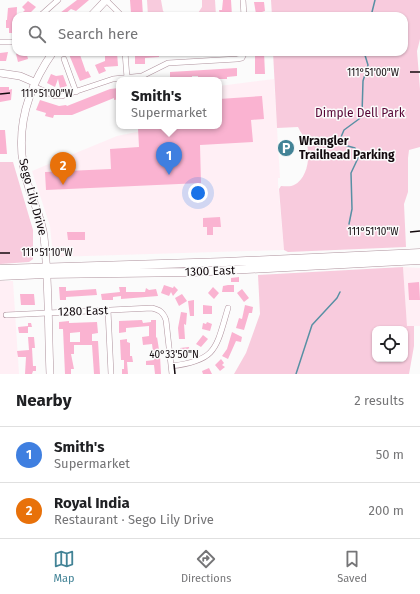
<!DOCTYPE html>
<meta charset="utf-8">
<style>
:root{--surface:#fff;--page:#f2f2f2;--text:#202124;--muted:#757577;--line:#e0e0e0;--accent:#428396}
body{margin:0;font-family:"Fira Sans",sans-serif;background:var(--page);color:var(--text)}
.controls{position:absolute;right:12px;bottom:12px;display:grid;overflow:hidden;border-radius:8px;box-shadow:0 1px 3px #0004}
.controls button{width:36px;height:36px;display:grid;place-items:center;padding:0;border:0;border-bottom:1px solid var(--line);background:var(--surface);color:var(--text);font:20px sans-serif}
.you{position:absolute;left:198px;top:193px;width:14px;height:14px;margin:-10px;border:3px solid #fff;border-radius:50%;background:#1a73e8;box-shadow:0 0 0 6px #1a73e833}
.badge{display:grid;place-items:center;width:26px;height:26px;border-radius:50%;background:var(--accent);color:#fff;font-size:13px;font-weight:700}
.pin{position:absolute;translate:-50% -33px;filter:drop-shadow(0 1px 2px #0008)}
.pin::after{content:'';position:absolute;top:21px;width:14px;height:12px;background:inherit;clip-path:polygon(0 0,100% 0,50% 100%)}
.popup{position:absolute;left:116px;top:77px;width:106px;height:52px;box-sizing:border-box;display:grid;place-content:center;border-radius:8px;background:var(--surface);filter:drop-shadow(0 1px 3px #0005);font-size:13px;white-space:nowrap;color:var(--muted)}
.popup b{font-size:15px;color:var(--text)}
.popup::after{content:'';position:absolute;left:50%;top:100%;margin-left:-8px;border:8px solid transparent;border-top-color:var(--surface)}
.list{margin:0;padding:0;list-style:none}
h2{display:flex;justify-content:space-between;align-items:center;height:52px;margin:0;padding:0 16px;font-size:17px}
h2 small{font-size:13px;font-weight:400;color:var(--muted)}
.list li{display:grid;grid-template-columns:26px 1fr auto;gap:12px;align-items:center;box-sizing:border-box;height:56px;padding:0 16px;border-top:1px solid var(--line)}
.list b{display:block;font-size:15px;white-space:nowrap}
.list p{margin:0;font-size:13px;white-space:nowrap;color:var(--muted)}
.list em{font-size:13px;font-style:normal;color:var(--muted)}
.icon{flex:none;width:22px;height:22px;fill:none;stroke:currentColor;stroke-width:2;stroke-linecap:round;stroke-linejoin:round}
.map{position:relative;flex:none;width:420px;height:374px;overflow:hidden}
.search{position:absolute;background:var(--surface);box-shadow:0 1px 3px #0004;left:12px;right:12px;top:12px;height:44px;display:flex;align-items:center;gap:10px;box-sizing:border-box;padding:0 14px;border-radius:12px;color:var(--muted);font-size:15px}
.sheet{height:164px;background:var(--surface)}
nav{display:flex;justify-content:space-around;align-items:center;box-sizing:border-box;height:56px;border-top:1px solid var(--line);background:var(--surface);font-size:11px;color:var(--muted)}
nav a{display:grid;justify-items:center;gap:2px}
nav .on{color:var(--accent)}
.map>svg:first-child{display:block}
.built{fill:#ffeff5}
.green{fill:#f8cbdd;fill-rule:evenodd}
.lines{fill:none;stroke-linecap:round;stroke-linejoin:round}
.stream{stroke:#5890a4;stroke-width:1.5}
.building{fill:#fab3d1;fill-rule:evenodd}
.street-casing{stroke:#af939e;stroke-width:6}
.secondary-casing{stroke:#af939e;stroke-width:8}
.primary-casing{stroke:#af939e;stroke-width:9}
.street{stroke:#fff;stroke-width:5}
.secondary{stroke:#fff;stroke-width:7}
.primary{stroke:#fff;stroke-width:8}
.ticks{fill:none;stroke:#130a0e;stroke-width:1.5}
.labels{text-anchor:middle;stroke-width:3;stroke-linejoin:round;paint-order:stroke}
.park-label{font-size:12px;fill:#560434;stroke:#fbfbfb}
.poi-label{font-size:12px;font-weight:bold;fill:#130a0e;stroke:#fbfbfb;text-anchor:start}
.street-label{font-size:12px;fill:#130a0e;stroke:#fbfbfb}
.ticks-label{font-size:10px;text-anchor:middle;fill:#130a0e;stroke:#fbfbfb;stroke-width:3;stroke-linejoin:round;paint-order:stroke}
</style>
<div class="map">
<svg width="420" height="374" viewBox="0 0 420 374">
<rect width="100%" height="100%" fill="#fbfbfb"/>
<path class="built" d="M274,79l6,99h-2v5l6,67 -231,7 -3,-31 -18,-55 85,-35 49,-10h53v-40z
M403,267l17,1v58h-13z
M0,281h13l6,93h-19z"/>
<path class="green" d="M147,0h14l2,11 4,5h-19z
M202,0h13l1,16h-20l6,-9z
M271,0h149v39l-3,12 3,38v58l-11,3 -1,8v34l-4,12 2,43 -118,5 -4,-2 -5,-61 2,-3c4,0 10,1 13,-1 14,-7 17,-30 12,-44 -2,-5 -6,-9 -8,-14l-21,1 -4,-76h131v-36h-132z
M0,162h13l20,68v29l-4,3 -29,2z
M403,267l4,59h7v20l-5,28h-175l12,-21 14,-39 -2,-39zM375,329h30v30h-30z"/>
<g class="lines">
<path class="stream" d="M371,16l4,-16
M349,224l3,-15 -1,-36 8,-17 -4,-8 -11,-3 -3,-8 3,-7 15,-11 3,-5 1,-33 5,-16 -4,-13
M296,374l16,-49 25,-27 3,-6"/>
</g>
<path class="building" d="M77,0h12l-13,11 -5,-2 -6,5 1,2h-10z
M130,0h12l1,16h-10v-3h-2z
M223,0h8l1,16 -12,-1 -1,-5h3z
M28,1l8,6 -9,9 -4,-4 2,-2 -3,-3z
M254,2h10l1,9 -9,3z
M17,7l-1,26h-7v-5h-3v-8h1l1,-12z
M8,52l-2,9h-6v-8z
M22,52h11l1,1 -7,2 1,4 -10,3 -2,-8z
M68,52h11l7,20 2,-1 3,6 -11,4z
M105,52h12l1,14 -14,1 2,4 -7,3 -4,-9 10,-4z
M135,52h24v5l-14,1v6h-10z
M255,52h9l1,22h-10z
M237,68v8l-10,1v2h-29v-3h-6v4h-20v-2h-2v-6z
M51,74l5,2 7,-1 4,11 -7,2 -2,-9 -3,8 -8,-4z
M0,87h9v3l3,-1 -1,11 -11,2z
M119,88v11l-5,1v-2l-42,17h-18l-1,3 -8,-2 1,-3 -10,-3 4,-10 19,6 7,-1 1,1 43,-17z
M262,96l2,23 -13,1 2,22 -53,3 1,38 -155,7 -1,-18 66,-3 -1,-20 29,-2 -1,-19 81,-2v-27z
M0,130h5l2,24h-7z
M220,217l1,10h-8v8h-6v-8h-4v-9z
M67,232h18v8h-17z
M239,277v5h-8v-4z
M419,282l1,18h-11l-1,-17z
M164,285l9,3 1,-2 4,4 -5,6 -2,-4 -2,4 -8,-3z
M228,285h6v7h-12l1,-6z
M59,287h7v4l30,-2 1,6 -31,2v3h-6z
M119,287h7v5h19l1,-4 3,2 7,-1 2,7 -37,3v-3l-8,1v3h-11l-1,-6 19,-2z
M213,287l6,6 -5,6 -6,-6z
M242,289l7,9 -5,4 -7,-9z
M20,294h14l1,11h-14z
M182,294l5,7 -8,5 -4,-8z
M194,300v16h-4l-2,-15z
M203,305l9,1v8h-9z
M245,305l8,2 -1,6h-3l-5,17 -8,-2 3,-10 3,1z
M181,312l6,1 -1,12 -2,-1 1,15h-6l-1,-11z
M142,320l1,3 8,-1v-2h5v18l1,-1 3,19 1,18h-6l-1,-9h-8v-4l8,-1 -2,-16 -9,1 -1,-8 7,-1v-10l-23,2v4l-7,1v-12z
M69,321v2l28,-1 1,11 -6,1v7h6l2,33h-6l-2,-29h-18v9h-3l3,15h-3v5h-6l-2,-45h-4v-7zM80,332v10h-10v-9z
M207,322l5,2 -2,7 -8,-2 1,-6 3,1z
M28,323h3l1,4h-4v6h-9l-1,-6 10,-1z
M232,332l10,5 -1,5 -5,-1 -8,18 -6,-3 5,-7z
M203,335l5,4 -7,8 -5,-3z
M28,337h6l1,11h-3l1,18h3v5h-3l-1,3h-7l1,-17h-8l-1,-6 12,-1z
M127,339v3l3,1v13h2l1,6h-6l1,12h-6v-5h2v-9h-3l-1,-20z
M189,347l1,7 -9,1 -1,-7z
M221,359l3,4 -2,2 3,2 -5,4 -5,-6z
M209,368l3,6h-9l-1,-3z"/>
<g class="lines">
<g class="street-casing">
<path id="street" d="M106,0l16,16
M243,0l1,16
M40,16l18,-16
M0,42h16
M125,52l2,26
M64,59l12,33
M33,86l22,10h7l51,-17 29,-3 26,-13 69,-4 5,-1 3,-6
M108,310l3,64
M6,315l146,-7c8,2 11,4 14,12l6,54
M171,366c46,-5 45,-18 57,-58"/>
</g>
<g class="secondary-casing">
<path id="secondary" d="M91,16l15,-16
M0,73l20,3 14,6
M50,374c-2,-46 -1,-92 -6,-137 -2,-19 -11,-35 -16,-52 -15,-48 -3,-93 25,-133"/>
</g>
<g class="primary-casing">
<path id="primary" d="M0,269l226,-7 194,-9
M0,276l46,-2 145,-2 229,-12"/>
</g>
<use href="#street" class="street"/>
<use href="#secondary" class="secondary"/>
<use href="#primary" class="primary"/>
</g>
<path class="ticks" d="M410,72h10M0,94l10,-1M410,232l10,-1M0,253h10M174,364l1,10"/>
<defs>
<g id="parking-disc" transform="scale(0.9)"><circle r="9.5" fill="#428396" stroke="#fbfbfb"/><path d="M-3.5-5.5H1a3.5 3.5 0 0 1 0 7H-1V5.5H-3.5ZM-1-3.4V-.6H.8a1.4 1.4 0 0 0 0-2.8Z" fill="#fff"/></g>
</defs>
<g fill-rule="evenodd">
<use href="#parking-disc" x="286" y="148"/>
</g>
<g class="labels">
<g class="park-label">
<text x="360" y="117">Dimple Dell Park</text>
</g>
<g class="poi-label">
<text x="299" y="145">Wrangler<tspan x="299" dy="14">Trailhead Parking</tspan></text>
</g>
<g class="street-label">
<text transform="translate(33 197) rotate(75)" y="4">Sego Lily Drive</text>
<text transform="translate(210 271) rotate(-2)" y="4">1300 East</text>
<text transform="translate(83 311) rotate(-2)" y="4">1280 East</text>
</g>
</g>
<g class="ticks-label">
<text x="373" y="76">111°51'00"W</text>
<text x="47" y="97">111°51'00"W</text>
<text x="373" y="235">111°51'10"W</text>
<text x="47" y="256">111°51'10"W</text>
<text x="174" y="358">40°33'50"N</text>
</g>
</svg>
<div class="controls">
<button><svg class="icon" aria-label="locate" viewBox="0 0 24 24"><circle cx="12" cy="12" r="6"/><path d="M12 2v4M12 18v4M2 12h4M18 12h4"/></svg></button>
</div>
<div class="you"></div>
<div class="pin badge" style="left:169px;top:175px;background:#3f7fe0">1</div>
<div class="popup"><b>Smith's</b>Supermarket</div>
<div class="pin badge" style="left:63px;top:185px;background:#e8710a">2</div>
<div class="search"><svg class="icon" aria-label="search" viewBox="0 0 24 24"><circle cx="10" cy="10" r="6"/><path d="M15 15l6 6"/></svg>Search here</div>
</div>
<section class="sheet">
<h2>Nearby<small>2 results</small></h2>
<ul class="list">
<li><span class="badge" style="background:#3f7fe0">1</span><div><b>Smith's</b><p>Supermarket</p></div><em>50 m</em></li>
<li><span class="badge" style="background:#e8710a">2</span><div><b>Royal India</b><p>Restaurant · Sego Lily Drive</p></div><em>200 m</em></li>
</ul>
</section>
<nav>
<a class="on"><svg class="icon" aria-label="map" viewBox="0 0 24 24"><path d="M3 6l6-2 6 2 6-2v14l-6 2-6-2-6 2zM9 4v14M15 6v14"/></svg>Map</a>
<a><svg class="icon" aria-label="directions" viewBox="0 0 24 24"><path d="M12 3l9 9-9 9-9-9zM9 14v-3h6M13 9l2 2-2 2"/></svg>Directions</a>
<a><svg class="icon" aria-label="saved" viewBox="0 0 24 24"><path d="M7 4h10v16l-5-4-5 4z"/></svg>Saved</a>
</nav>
